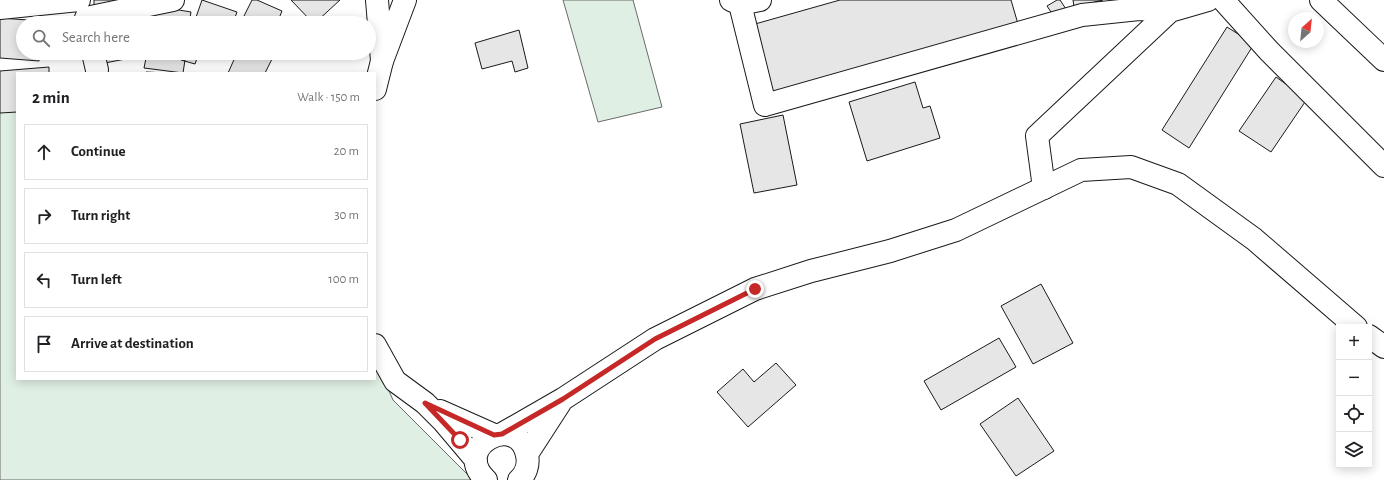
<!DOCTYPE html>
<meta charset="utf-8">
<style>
:root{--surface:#fff;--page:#f2f2f2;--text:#202124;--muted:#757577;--line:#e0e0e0}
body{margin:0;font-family:"Alegreya Sans",sans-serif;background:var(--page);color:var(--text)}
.controls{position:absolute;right:12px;bottom:12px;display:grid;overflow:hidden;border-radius:0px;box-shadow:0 2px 10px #0003}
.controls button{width:36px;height:36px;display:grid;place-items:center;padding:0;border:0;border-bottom:1px solid var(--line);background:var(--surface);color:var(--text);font:20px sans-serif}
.compass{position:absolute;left:1288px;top:12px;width:36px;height:36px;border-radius:50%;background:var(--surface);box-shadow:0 2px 10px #0003;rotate:27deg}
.stop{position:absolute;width:12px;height:12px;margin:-9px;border:3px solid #c62828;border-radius:50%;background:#fff}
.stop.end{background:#c62828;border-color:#fff;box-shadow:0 1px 4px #0008}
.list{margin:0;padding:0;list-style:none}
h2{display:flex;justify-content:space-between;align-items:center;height:52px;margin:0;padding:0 16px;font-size:17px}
h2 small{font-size:13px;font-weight:400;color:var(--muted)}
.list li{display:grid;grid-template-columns:26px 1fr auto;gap:12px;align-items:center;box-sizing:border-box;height:56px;margin:0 8px 8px;padding:0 8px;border:1px solid var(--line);border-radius:0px}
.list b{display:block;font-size:15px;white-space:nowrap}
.list em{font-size:13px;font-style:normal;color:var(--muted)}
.icon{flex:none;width:22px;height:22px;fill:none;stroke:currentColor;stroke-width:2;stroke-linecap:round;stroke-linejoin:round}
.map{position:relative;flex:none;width:1384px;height:480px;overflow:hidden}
.search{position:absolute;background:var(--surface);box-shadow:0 2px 10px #0003;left:16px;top:16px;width:360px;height:44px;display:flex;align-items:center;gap:10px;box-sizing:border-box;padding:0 14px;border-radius:22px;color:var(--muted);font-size:15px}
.panel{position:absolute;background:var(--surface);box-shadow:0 2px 10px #0003;left:16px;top:72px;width:360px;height:308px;border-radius:0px}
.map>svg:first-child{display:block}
.green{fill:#e0efe3;stroke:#6a6a6a}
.building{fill:#e6e6e6;stroke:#1a1a1a}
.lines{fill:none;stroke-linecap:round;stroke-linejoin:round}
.minor-casing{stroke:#1a1a1a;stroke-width:24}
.major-casing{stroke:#1a1a1a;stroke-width:24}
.minor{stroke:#fff;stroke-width:22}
.major{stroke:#fff;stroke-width:22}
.route{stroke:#c62828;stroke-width:5}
</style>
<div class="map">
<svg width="1384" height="480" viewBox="0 0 1384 480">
<rect width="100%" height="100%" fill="#fff"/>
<path class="green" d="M563,0h70l29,107 -64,15z
M17,101v278h358v-20l18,41 80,80h-473v-372z"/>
<path class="building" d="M94,0h19l-1,11 -18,-1z
M202,0l35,12 -4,11h-39z
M252,0h5l25,11 -5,12h-24l-10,-5z
M291,0h49l-25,23h-2z
M840,0h171l7,24 -250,71 -20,-69z
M1057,0h3l6,9 -11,9 -8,-12z
M1073,0h30l-29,7z
M155,6l36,6 -2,11h-37z
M0,18l42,3v2h-19v30h17l-1,8 -39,-3z
M144,21l1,2h-13z
M1227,27l27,17 -65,104 -27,-18z
M519,30l9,38 -13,4 -3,-11 -30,8 -7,-26z
M103,53h47l1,1 -46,9z
M147,53h14v3l24,4 -2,13 -39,-5z
M184,53h15l-4,11 -14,-4z
M237,53h38l-10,20h-37z
M284,53h9l-1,4z
M49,67v6h-32v39l-17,1v-42z
M146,72l22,1h-22z
M1276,77l31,22 -36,53 -32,-21z
M915,82l8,26 7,-2 10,32 -73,23 -18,-59z
M783,115l14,70 -43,8 -14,-69z
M1041,284l32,59 -40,21 -32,-58z
M999,338l17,29 -75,43 -17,-29z
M776,363l20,22 -48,42 -31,-35 26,-23 11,13z
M1018,398l36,53 -38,25 -36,-52z"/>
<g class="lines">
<g class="minor-casing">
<path id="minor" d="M377,0l5,61
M731,0l9,4 20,-4
M1223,0l46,51 115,115
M1321,0l63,60
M740,4l25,101 317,-90 57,-6 31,2 38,-11
M0,8l79,-8
M86,18l87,-18
M93,53l4,17
M1044,188l-7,-52 133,-125 5,-8"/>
</g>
<g class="major-casing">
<path id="major" d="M375,89l7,-28 23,-61
M1369,336l15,11
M375,345l20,36 30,22 18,18 33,39
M440,411l54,24
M502,434l61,-35 92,-60 100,-50 56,-18 79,-20 66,-21 125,-60 50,-3 47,17 76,55 102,88
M527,454l33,-51
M486,480c-36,-34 32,-69 41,-25 2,9 -1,19 -8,25"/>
</g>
<use href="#minor" class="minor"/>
<use href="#major" class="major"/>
</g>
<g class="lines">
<path class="route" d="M460,440l-35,-37 69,32 8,-1 61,-35 92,-60 100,-50"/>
</g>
</svg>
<div class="controls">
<button>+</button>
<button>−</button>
<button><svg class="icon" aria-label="locate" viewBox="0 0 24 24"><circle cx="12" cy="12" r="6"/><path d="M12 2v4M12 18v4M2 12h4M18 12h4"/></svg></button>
<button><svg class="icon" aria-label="layers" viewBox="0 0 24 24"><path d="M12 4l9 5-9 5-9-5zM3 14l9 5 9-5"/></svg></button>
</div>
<svg class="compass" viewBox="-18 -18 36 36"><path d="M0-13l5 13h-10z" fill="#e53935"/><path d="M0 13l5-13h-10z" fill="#757577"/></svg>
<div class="stop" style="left:460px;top:440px"></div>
<div class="stop end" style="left:755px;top:289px"></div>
<div class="search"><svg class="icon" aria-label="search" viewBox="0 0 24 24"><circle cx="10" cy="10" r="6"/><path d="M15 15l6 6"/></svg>Search here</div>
<section class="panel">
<h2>2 min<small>Walk · 150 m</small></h2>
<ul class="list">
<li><svg class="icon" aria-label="ahead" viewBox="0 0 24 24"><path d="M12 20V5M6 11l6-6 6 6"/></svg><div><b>Continue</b></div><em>20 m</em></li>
<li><svg class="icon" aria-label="right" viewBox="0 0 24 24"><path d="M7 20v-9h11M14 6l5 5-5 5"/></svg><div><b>Turn right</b></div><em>30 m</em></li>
<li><svg class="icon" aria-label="left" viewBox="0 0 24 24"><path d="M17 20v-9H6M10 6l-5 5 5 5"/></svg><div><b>Turn left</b></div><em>100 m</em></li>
<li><svg class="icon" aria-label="arrive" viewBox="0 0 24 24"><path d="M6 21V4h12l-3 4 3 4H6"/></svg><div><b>Arrive at destination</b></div></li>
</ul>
</section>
</div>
